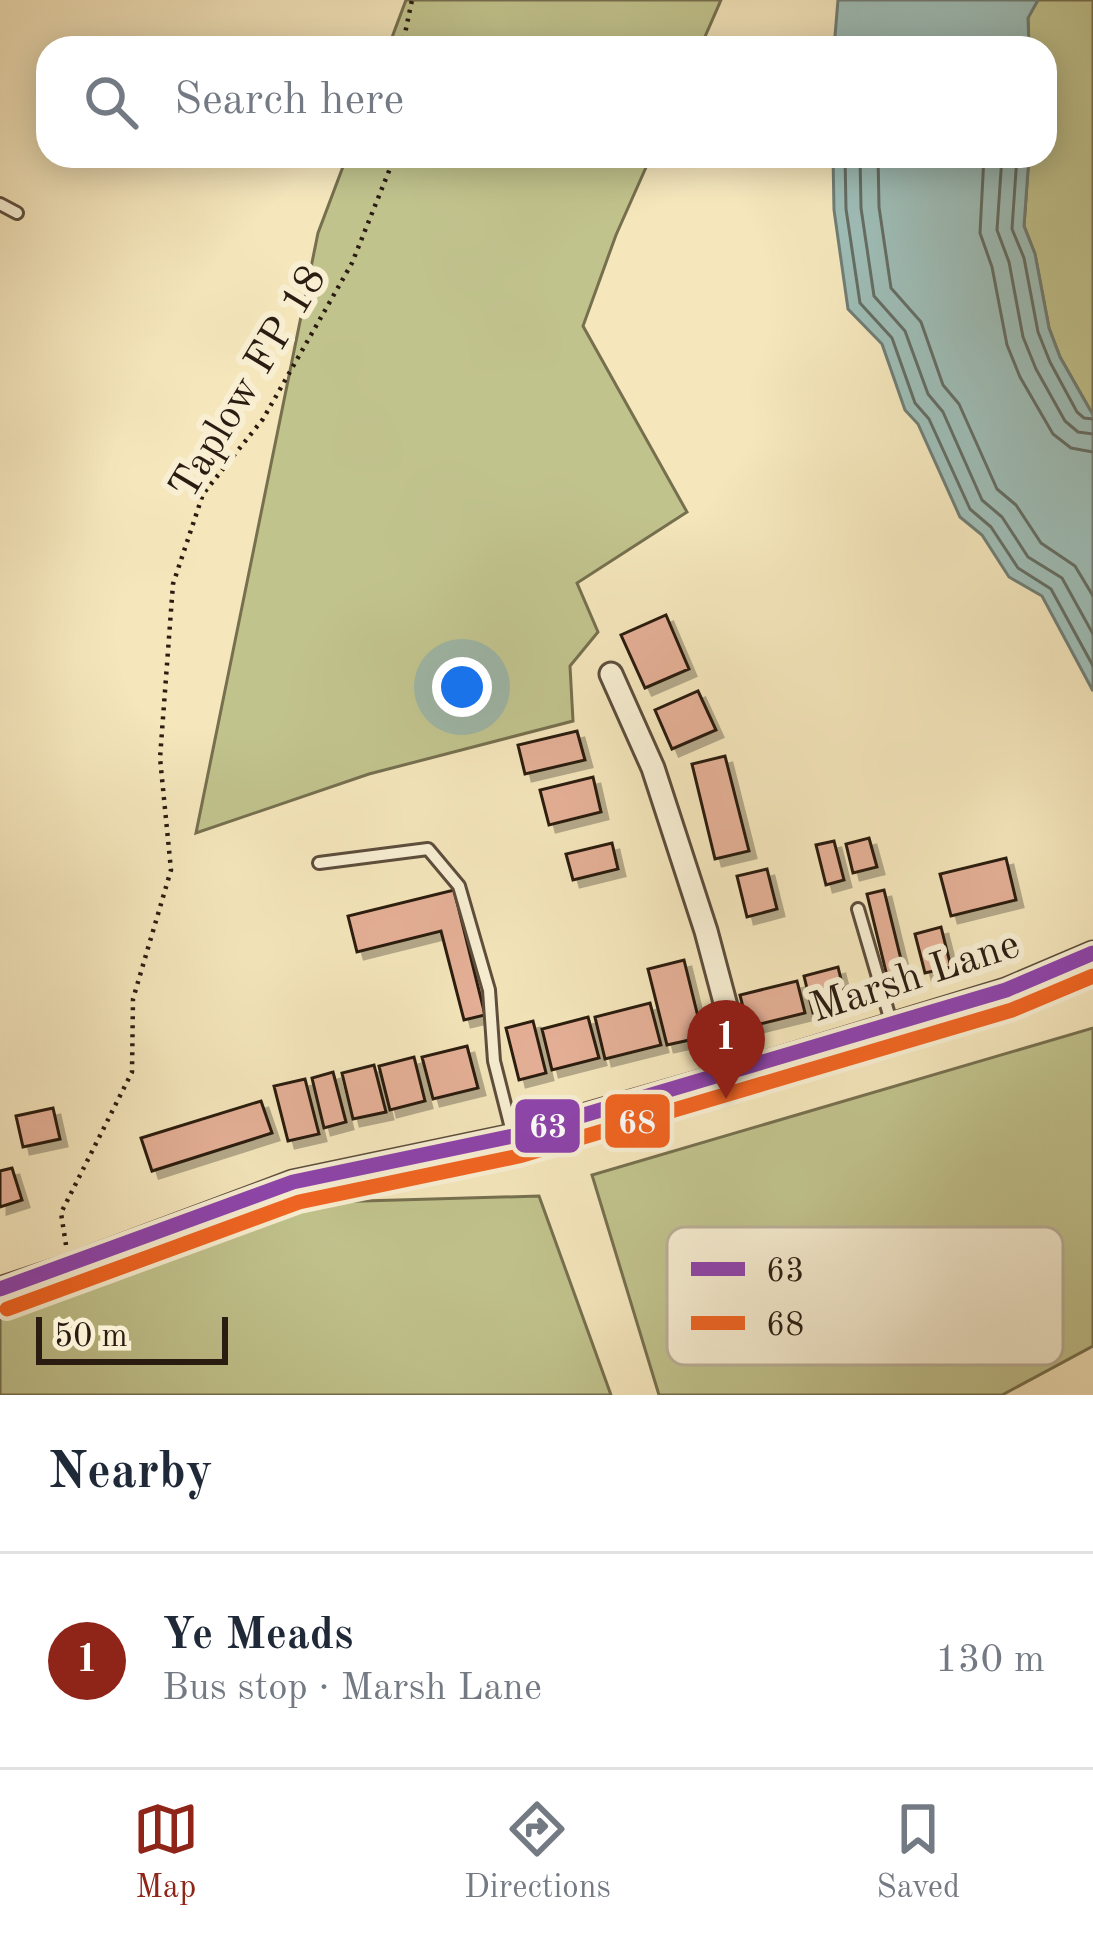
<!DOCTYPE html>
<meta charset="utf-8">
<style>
:root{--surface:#fff;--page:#f2f2f3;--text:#1f2937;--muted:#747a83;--line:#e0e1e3;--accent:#8f2418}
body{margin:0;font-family:"Old Standard TT",serif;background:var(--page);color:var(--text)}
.scale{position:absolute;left:36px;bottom:30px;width:192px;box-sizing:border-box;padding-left:12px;border:6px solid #2a1c11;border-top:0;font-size:33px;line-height:42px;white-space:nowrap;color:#2a1c11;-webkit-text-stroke:9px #f8efd3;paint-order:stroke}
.you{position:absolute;left:462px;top:687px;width:42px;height:42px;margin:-30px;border:9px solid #fff;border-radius:50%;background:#1a73e8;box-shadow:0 0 0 18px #1a73e833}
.badge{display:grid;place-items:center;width:78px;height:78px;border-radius:50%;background:var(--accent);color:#fff;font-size:39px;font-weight:700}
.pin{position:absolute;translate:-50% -99px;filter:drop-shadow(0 3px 6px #0008)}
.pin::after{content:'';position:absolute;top:63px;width:42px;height:36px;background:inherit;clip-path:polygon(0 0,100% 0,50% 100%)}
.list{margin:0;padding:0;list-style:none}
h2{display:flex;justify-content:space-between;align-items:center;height:156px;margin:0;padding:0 48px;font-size:51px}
h2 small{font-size:39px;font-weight:400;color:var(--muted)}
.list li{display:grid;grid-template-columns:78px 1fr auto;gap:36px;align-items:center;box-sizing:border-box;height:216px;padding:0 48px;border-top:3px solid var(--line)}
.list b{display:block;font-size:45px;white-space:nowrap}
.list p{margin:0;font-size:39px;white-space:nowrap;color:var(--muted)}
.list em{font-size:39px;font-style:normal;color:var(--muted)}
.icon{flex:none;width:66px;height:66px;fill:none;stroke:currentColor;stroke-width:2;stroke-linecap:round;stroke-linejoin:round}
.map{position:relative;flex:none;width:1093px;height:1395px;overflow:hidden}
.search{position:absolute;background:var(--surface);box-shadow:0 6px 30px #0003;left:36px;right:36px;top:36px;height:132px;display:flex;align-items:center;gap:30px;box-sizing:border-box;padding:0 42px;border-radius:36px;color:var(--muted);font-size:45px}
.sheet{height:372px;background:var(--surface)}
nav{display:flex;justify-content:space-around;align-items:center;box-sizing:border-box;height:168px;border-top:3px solid var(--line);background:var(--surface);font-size:33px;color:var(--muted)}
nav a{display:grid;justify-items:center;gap:6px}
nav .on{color:var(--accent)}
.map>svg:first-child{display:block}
.green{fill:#c1c38d;stroke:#76704f;stroke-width:3}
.water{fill:#9ebeb8;stroke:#707d75;stroke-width:3}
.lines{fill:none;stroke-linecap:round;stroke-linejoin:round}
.shore{stroke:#646d64;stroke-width:3}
.building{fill:#e5b097;stroke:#2a1c11;stroke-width:3;filter:url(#shadow)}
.service-casing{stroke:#5d4e3c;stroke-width:16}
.minor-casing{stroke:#5d4e3c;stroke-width:27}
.path{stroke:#2a1c11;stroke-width:4.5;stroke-dasharray:3 6;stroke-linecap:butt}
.service{stroke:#f8efd3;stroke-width:10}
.minor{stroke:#f8efd3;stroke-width:21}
.bus-1-casing{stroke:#f8efd3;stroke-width:24}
.bus-2-casing{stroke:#f8efd3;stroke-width:24}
.bus-1{stroke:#8e44ad;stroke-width:15}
.bus-2{stroke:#f26522;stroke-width:15}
.labels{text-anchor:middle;stroke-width:12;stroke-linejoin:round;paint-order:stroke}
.street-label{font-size:42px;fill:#2a1c11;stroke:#f8efd3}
.key{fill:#f8efd3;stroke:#bab099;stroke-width:3}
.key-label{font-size:33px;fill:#2a1c11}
.line-badge{stroke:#f8efd3;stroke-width:4.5}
.badge-label{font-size:33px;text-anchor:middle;font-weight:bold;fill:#fff}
</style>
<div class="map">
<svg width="1093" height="1395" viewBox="0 0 1093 1395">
<defs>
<filter id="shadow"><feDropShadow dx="7" dy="7" stdDeviation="0" flood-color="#0004"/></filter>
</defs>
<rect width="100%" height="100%" fill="#f5e6bc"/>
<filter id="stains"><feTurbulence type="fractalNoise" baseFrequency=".00167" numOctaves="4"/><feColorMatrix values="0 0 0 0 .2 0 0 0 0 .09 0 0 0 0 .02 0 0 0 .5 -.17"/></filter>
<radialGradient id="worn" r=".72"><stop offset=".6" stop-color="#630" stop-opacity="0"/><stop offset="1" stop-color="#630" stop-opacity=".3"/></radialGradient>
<path class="green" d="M406,0h315l-21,48h-312z
M1038,0h55v415l-33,-58 -11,-29 -14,-74 -11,-28 5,-70h16v-108h-16l-1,-31z
M347,156h304l-35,79 -33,91 104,186 -110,71 21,49 -28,34 3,55 -204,53 -173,59 122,-600z
M1093,1028v318l-91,49h-343l-67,-220z
M539,1196l72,199h-611v-84l328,-109z"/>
<path class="water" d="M838,0h200l-10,18 1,30h-195z
M833,156h196l-5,70 11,28 14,74 11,29 33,58v276l-51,-95 -33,-19 -27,-42 -22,-18 -42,-93 -13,-14 -23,-66 -34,-35 -14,-99z"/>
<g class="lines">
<path class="shore" d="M845,156l1,53 14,94 32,35 23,65 14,16 41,90 21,18 27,41 33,21 42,77
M860,156l1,52 13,88 31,35 23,63 15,18 39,88 20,17 26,40 34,21 31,56
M878,156l1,51 12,81 30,34 22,63 16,19 38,85 19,16 25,38 34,23 18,30
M984,156l-4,77 12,34 15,78 13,32 33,57 18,14 22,4
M1002,156l-5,74 12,32 14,75 13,32 29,52 13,11 15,2
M1017,156l-5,73 12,29 14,74 12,30 27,50 7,6 9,1"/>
</g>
<path class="building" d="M666,615l23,54 -44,19 -24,-53z
M698,691l18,39 -44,19 -17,-39z
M577,731l8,29 -60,14 -7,-29z
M725,756l24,95 -34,8 -23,-95z
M593,777l8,35 -52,13 -9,-35z
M869,838l8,29 -24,6 -7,-29z
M834,841l10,39 -18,5 -10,-40z
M612,843l6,26 -45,11 -7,-26z
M1006,858l10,42 -65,16 -11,-42z
M767,869l10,40 -30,8 -10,-41z
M454,890l31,125 -21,5 -23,-89 -84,21 -9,-36z
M884,890l22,90 -17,4 -22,-90z
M941,927l10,40 -26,6 -10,-39z
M684,960l19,77 -36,8 -19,-76z
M838,967l9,37 -34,9 -9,-37z
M797,981l8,32 -57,14 -8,-32z
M650,1003l11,42 -56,14 -10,-42z
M588,1017l11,41 -47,12 -10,-41z
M533,1021l13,52 -27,7 -13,-52z
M467,1046l11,42 -45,11 -11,-42z
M414,1057l11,44 -35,9 -11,-44z
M374,1065l12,47 -33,7 -11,-46z
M333,1072l13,50 -22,6 -12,-50z
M305,1079l14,55 -31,7 -14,-55z
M261,1101l11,32 -120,38 -11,-33z
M53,1108l7,31 -37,8 -7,-31z
M12,1168l10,32 -22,7v-36z"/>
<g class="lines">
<g class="service-casing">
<path id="service" d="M0,204l17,9
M319,863l109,-14 31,37 30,104 5,71 19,75
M858,909l34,116"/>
</g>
<g class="minor-casing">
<path id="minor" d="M611,674l42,94 53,163 37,139
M0,1289l69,-23 224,-84 220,-46 230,-66 263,-80 87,-37"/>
</g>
<path class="path" d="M402,48l10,-48
M66,1245l-5,-32 71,-141 1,-73 38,-129 -11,-112 13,-174 30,-90 60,-75 89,-156 43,-107"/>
<use href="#service" class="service"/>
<use href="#minor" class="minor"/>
<g class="bus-1-casing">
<path id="bus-1" d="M0,1289l293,-107 220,-46 493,-146 87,-37"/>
</g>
<g class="bus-2-casing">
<path id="bus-2" d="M7,1309l292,-107 220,-46 493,-146 81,-34"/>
</g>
<use href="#bus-1" class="bus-1"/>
<use href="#bus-2" class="bus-2"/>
</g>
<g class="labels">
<g class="street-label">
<text transform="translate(246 381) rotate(-59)" y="15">Taplow FP 18</text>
<text transform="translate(914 974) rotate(-18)" y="15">Marsh Lane</text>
</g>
</g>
<rect x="667" y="1227" width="396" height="138" rx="18" class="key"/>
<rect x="691" y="1262" width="54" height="14" fill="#8e44ad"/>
<rect x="691" y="1316" width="54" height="14" fill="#f26522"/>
<g class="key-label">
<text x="766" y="1281">63</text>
<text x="766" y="1335">68</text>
</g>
<g class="line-badge">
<rect x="603" y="1092" width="69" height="58" rx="12" fill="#f26522"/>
<rect x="513" y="1097" width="69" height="58" rx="12" fill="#8e44ad"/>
</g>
<g class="badge-label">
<text x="637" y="1133">68</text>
<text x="548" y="1137">63</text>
</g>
<rect width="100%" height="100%" filter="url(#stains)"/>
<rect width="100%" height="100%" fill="url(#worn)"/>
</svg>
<div class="scale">50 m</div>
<div class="you"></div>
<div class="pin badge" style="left:726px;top:1099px">1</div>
<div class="search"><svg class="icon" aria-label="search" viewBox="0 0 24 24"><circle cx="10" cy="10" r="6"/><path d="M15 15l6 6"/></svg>Search here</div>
</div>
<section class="sheet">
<h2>Nearby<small></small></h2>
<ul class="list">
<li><span class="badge">1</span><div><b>Ye Meads</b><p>Bus stop · Marsh Lane</p></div><em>130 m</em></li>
</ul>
</section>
<nav>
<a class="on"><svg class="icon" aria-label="map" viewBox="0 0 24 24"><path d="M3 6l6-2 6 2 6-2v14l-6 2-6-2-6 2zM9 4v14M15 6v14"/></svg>Map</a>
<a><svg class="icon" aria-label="directions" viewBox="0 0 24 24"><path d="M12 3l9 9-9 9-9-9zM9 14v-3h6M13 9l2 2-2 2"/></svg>Directions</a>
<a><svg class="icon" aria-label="saved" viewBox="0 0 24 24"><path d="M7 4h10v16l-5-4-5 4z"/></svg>Saved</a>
</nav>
